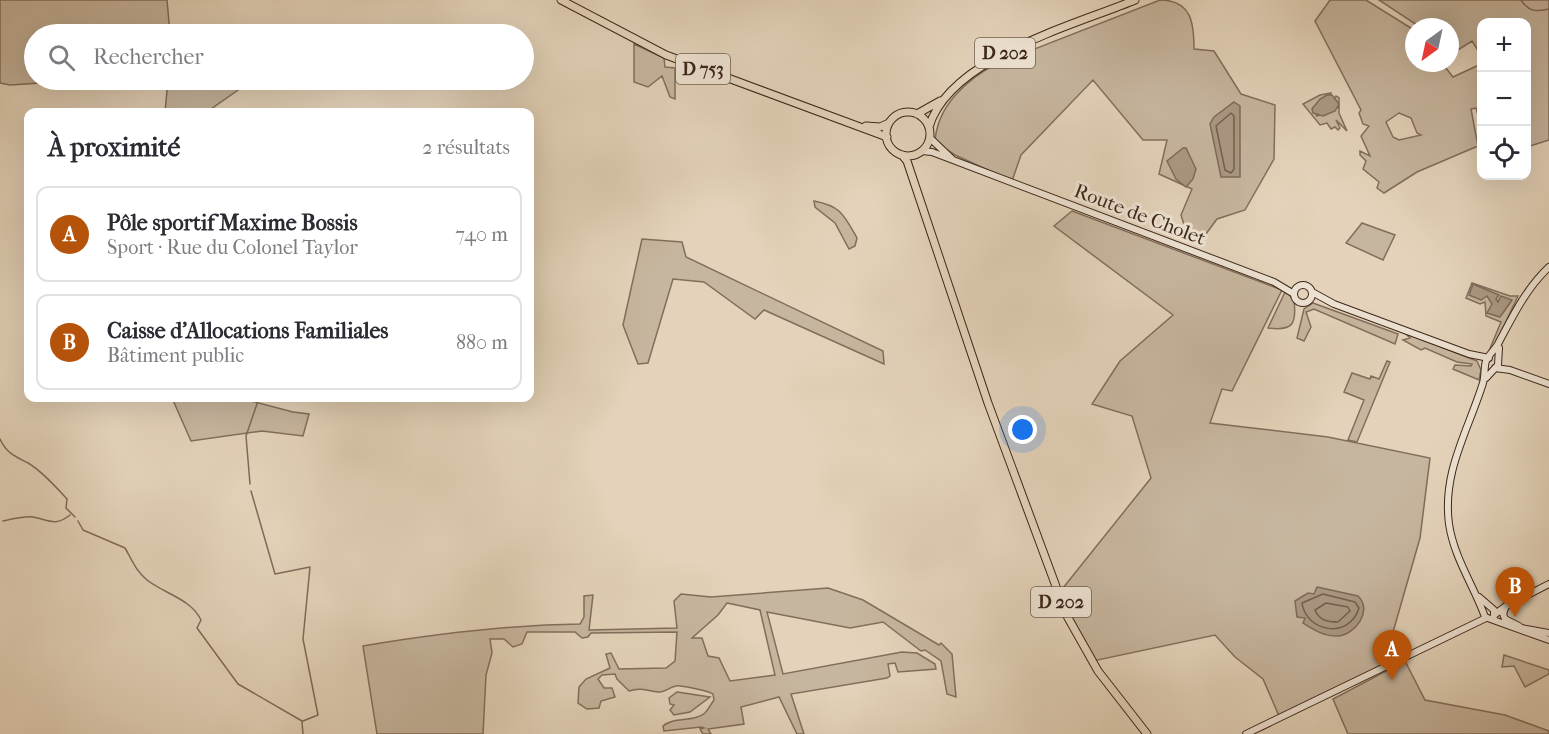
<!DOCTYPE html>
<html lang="fr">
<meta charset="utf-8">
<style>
:root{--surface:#fff;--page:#f7f7f7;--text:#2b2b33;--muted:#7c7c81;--line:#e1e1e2;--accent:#b45309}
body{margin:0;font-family:"IM FELL French Canon",serif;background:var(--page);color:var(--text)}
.controls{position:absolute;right:18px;top:18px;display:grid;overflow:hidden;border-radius:12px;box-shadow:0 6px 24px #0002}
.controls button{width:54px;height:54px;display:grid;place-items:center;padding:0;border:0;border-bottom:2px solid var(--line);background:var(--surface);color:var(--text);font:30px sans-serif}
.compass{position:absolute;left:1405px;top:18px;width:54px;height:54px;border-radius:50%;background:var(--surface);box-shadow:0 6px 24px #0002;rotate:213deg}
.you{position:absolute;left:1023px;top:430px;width:21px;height:21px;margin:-15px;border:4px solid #fff;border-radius:50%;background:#1a73e8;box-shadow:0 0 0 9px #1a73e833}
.badge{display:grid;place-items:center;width:39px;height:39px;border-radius:50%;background:var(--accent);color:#fff;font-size:20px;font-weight:700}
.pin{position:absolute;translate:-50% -50px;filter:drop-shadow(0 2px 3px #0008)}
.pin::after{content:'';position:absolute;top:32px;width:21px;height:18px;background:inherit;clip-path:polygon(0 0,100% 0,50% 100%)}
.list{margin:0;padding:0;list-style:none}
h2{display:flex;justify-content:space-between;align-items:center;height:78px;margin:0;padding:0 24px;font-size:26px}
h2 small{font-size:20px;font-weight:400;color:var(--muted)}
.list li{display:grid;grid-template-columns:39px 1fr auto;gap:18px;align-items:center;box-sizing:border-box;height:96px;margin:0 12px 12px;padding:0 12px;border:2px solid var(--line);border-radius:12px}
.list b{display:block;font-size:22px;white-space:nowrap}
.list p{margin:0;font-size:20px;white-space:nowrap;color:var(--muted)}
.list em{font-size:20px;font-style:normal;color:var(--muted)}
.icon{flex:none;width:33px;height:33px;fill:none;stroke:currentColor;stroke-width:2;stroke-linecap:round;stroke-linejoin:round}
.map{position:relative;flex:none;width:1549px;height:734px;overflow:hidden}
.search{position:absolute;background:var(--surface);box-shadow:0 6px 24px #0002;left:24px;top:24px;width:510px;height:66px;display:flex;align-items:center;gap:15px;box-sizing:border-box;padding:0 21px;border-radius:33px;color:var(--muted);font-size:22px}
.panel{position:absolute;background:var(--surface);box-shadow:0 6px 24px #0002;left:24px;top:108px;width:510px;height:294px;border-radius:12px}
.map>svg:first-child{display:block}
.green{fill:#c7b69f;stroke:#826e5c;stroke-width:1.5;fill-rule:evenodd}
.water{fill:#ab9884;stroke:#7f6a5a;stroke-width:1.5}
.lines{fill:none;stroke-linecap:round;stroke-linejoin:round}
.shore{stroke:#745f4f;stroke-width:1.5}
.stream{stroke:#7f6a5a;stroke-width:1.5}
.secondary-casing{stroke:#3c261a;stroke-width:8}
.primary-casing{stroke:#3c261a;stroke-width:9}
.secondary{stroke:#ede2d2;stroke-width:6}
.primary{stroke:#e4d3ba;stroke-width:7}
.labels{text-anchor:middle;stroke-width:6;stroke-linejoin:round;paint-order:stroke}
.shield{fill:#ede2d2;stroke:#715e51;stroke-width:1.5}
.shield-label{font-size:18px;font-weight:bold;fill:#3c261a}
.street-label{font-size:20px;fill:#3c261a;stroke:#ede2d2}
</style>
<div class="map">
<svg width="1549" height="734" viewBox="0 0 1549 734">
<rect width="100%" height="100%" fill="#e4d3ba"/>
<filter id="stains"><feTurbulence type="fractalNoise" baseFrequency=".00333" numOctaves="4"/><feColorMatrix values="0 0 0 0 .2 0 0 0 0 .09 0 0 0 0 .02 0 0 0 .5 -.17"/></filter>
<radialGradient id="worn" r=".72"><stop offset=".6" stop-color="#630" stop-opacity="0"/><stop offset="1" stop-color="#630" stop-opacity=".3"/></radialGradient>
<path class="green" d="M0,0h167l3,34h-136v46h53l-77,5 -10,-2z
M1160,0c32,0 34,24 34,49l20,2 27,43 34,11 -1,54 -29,51 -28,9 -14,19 -17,-7 -5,-16 11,-26 -33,-15 8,-34h-24l-50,-60 -72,75 -9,26 -57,-26 -20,-13c2,-36 31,-62 61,-78z
M1330,0h36l48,30v33h28l11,14 28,-13v61l-5,-17 -5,1 7,37 -61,26 -33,21 -7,-5 2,-6 -16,-13 3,-8 -6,-6v-4l10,5 -9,-20 8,-10 -6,-2 -4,-11 2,-3 -46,-89zM1399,113l12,5 6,15 4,2 -22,5 -6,-3 -7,-15z
M1379,0h170v140l-22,7 -1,-125h-44l-1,33 -9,-14 -22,14v-28h-30z
M634,44l30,14 1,9 10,1v31l-5,-2 -8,-21 -14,11 -14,-5z
M168,80h72l1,8 -33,23 -43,1z
M1331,93l-1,5 -17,10 4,8 22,-9 -6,-6 3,-5 3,2v15l8,18 -11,-11 4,8 -2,2 -3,-3 -4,2 -4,-6 -7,2 -17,-21 17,-9z
M814,201c27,5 30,14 43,37l-2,8 -6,3 -14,-26 -20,-16z
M1072,211l210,79 -50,101 -10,-2 -12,34 118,14 102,21 -10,80 -29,101 8,18 -120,59 -16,-37 -28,-22 -20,-22 -122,26 -19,-28 -11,-45 88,-110 -19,-62 -40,-12 28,-43 53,-46 -119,-89z
M1362,223l33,12 -12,25 -37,-17z
M642,239l40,3 4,15 197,94 1,13 -120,-54 -9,9 -51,-37 -31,-3 -25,84 -10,1 -15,-39z
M1472,283l38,13h8l-26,55h-3l12,-29 -15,-6 -1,-14 -5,2 -14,-6z
M1286,290l8,11c3,24 -2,30 -26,27z
M1313,303l85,31 -3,10 -81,-35 -8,3 5,15 -7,14 -7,-3 7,-29z
M1405,333l72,28 4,9 -2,10 -26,-11 2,-4 16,1 1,-2 -15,-2 -32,-14 -4,2 -18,-10 7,-2z
M1387,361l3,1 -33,80 -9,-2 16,-40 -20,-8 8,-19 18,6 1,-3 8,3z
M172,398h68l53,14 16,2 -6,22 -41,-5 -71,10z
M828,588l35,12 76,45 2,-2 11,11 4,43 -9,-3 -6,-33 -16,-11 -4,1 -38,-29 -33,6 -83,-16 16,62 119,-22 15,1 18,11 1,5 -38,3 -3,-9 -7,1 2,12 -3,2 -96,16 13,40h-7l-18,-37 -38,10 3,17 -36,5 3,5h-8l-3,-5 4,-1 -3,-1 -37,4 -1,-5c11,-10 30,-3 42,-13 3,-3 6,-9 9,-13l-1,-6c-4,-3 -33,-9 -37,-8 -7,1 -11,7 -18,6 -11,-1 -17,-5 -29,-1l-12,-12 -2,-5 -13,1 -4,4 6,9h8l3,9 -14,4 -2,7 -12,1 -9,-6 1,-16 7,-8 24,-11 -4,-14 5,-1 8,16 47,-1 9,-7 2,-29 -86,1 -3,4 -6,1 -7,-6h-48l-5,12 -9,3 -9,-8h-14l2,14 -6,22 -3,59h-106l-14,-88c72,-12 144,-21 217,-22l4,-7v-21l9,-1 -4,35 88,-2 -3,-27 7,-7 30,3zM727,603l33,7 15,65 -45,6 -11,-23 -11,-2 -6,-18h-10l26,-23z
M1504,655l45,15v4l-24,13 -11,-21 -12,1z
M1405,661l20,39 80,15 44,16v3h-201l-15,-35z
M677,692l33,5 -20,15 -16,3 -4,-5 4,-5 -4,-1 -1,-6z"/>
<path class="water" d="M1327,95h5l7,9 -4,7 -12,5 -10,-3 -1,-4 8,-10z
M1234,102l6,4v71h-19l-11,-53 4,-7z
M1183,148h3l10,21 -3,10 -7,8 -10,-8 -9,-18z
M1473,284l26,11 -3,4 2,3 3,-6 11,4 -12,17 -13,-4 5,-9 -5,-8 -6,4 -12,-5z
M1317,587l41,9c15,14 -2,39 -21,40 -14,0 -23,-6 -34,-13l2,-5 -8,-1 -2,-16 13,-8 6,1z"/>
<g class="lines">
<path class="shore" d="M1231,113l3,3v53l-3,4 -6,-3 -9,-44z
M1323,594l32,8 4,6c-10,32 -53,24 -57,-5z
M1326,603l22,4 2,4 -12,11c-11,0 -19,-2 -23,-12z"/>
<path class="stream" d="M1521,0c8,12 14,12 28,9
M0,439c6,14 16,18 28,24 14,8 28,24 39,36l-1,9 9,9
M250,484l-4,-48 13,-38
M251,491l24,83 35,-7 -7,72 15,76 -15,6
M3,521c9,-2 21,-5 30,-4 16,3 22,10 37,-2
M78,521l5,9 42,18c7,12 11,23 22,32 18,14 44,19 54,40l-4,8 41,56 64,37
M302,722l1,12"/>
<g class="secondary-casing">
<path id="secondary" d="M930,138l22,21
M922,151l10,1 342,130 20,12
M1549,267c-23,22 -35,47 -50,75 -3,7 -11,13 -13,19 -2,6 -1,15 -3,22 -15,48 -41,89 -34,141 5,34 25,62 36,93l64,23
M1294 294a9 9 0 1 1 18 0a9 9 0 1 1-18 0Z
M1312,292l22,12 135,50 20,4
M1495,368l15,2 39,14
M1486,378l12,-13 1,-17
M1479,597l15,13v6
M1506,606l-3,8 2,5 14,7
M1494,615l12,-9 43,-22
M1516,627l33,6
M1246,734l240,-116"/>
</g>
<g class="primary-casing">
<path id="primary" d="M561,0l105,55 221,82
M886 134a22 22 0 1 1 44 0a22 22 0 1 1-44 0Z
M917,114l23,-13
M866,126l14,1 9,-4
M929,127c20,-69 146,-102 206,-127
M902,155l5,6 81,242 79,213 31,55 49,63"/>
</g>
<use href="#secondary" class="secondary"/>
<use href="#primary" class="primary"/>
</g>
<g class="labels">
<g class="shield">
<rect x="975" y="38" width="60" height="30" rx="4.5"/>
<rect x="676" y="54" width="54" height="30" rx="4.5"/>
<rect x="1031" y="587" width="60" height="30" rx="4.5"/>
</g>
<g class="shield-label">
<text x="1005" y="59">D 202</text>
<text x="703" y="75">D 753</text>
<text x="1061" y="608">D 202</text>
</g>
<g class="street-label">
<text transform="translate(1140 214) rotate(21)" y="7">Route de Cholet</text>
</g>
</g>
<rect width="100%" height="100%" filter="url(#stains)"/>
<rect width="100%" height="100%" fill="url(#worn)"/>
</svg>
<div class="controls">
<button>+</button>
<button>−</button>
<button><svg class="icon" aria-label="locate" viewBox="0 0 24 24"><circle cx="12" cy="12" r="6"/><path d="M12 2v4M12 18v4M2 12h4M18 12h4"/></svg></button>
</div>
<svg class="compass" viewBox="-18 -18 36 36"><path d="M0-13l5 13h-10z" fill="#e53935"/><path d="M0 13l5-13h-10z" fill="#7c7c81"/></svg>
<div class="you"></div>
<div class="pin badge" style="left:1392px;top:680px">A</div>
<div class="pin badge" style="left:1515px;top:617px">B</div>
<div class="search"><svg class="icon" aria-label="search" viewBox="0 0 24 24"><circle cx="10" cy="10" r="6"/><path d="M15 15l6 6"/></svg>Rechercher</div>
<section class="panel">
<h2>À proximité<small>2 résultats</small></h2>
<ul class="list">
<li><span class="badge">A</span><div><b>Pôle sportif Maxime Bossis</b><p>Sport · Rue du Colonel Taylor</p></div><em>740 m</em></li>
<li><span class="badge">B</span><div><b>Caisse d'Allocations Familiales</b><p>Bâtiment public</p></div><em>880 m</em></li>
</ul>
</section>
</div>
